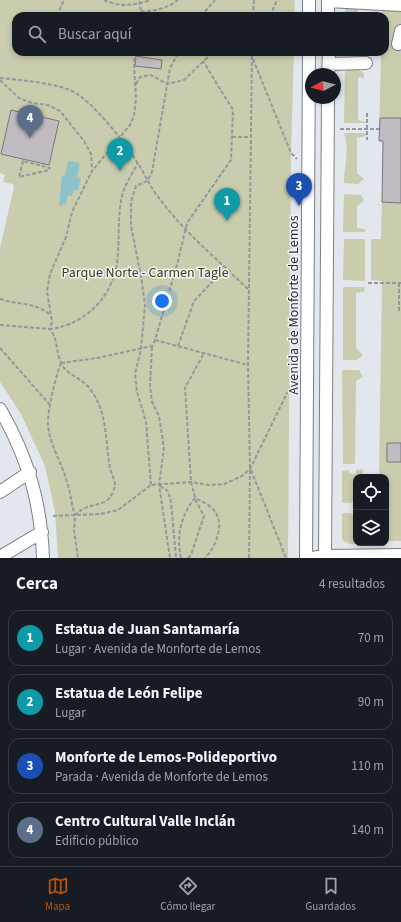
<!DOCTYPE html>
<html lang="es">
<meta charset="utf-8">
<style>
:root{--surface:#171b24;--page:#20242c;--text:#f1f3f6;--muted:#9ea1a6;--line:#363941;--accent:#b45309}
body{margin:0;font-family:"Source Sans 3",sans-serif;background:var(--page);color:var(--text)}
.controls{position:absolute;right:12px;bottom:12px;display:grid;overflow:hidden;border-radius:8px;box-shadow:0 2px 6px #0003}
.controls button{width:36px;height:36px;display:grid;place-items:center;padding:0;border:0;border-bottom:1px solid var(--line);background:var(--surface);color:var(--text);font:20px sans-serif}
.compass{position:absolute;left:305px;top:68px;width:36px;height:36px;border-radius:50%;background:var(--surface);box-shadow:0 2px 6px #0003;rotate:263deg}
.you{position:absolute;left:162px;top:301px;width:14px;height:14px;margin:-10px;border:3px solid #fff;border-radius:50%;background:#1a73e8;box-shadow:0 0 0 6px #1a73e833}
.badge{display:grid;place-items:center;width:26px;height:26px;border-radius:50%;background:var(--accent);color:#fff;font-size:13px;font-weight:700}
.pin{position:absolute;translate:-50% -33px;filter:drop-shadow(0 1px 2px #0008)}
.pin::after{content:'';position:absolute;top:21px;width:14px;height:12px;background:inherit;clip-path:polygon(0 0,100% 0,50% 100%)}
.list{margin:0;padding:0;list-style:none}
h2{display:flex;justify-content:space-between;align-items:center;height:52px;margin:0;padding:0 16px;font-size:17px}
h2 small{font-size:13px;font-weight:400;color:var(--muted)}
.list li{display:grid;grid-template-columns:26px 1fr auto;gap:12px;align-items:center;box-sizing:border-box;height:56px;margin:0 8px 8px;padding:0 8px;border:1px solid var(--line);border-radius:12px}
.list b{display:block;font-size:15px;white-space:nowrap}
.list p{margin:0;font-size:13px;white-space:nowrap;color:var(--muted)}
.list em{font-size:13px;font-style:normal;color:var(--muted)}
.icon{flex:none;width:22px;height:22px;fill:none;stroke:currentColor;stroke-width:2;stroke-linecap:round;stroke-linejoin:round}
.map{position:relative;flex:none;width:401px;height:558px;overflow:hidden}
.search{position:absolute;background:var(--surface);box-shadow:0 2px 6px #0003;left:12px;right:12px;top:12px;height:44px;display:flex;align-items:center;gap:10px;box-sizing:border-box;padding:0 14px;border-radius:12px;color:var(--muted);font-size:15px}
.sheet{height:308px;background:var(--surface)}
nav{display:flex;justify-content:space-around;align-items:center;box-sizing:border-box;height:56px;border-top:1px solid var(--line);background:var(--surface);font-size:11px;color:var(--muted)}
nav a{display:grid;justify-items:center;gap:2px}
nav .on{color:var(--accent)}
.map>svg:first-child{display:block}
.green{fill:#c9cdad}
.water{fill:#8ec2c9}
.building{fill:#c2bbc1;stroke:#7c757b}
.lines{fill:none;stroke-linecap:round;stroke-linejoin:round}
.minor-casing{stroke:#7c8187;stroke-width:14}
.path{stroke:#94989d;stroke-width:2;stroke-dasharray:4 2;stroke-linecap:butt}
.minor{stroke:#fff;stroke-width:12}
.labels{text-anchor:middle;stroke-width:3;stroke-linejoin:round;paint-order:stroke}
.park-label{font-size:14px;fill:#3b3f0f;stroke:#eff4fc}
.street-label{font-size:14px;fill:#292b2e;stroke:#eff4fc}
</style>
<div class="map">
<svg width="401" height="558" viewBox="0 0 401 558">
<rect width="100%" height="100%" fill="#e2e7ee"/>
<path class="green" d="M0,0h295l-1,16h-278v36h278l-3,101 -3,405h-230l-3,-46 -10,-46 -24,-52 -21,-32v-134l14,-61 -1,-3 -10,-2 2,-7 -5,-2z
M401,0v541h-15v-64h-7l3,-196 -11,-1v-41h10l2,-91v-7h-4l2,-89h4v-36h-4l1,-14z
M345,5l13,3v8h-13z
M345,70h14l5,3v5l-6,-1v43l8,2v1h-22z
M344,133h22v3l-9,2v35l7,6 -6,5 -14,-1c0,-18 6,-32 0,-50z
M344,194l17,1 3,5 -7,6v22l8,1v3h-22z
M344,239h21v42l-22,-1z
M343,287h21l1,4 -9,2v55l7,7 -6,5h-14z
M344,370h15l4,7 -7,4 -1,83h-12l-1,-93z
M363,469v7l-8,1v23l-4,3h-9v-32l7,-1v3l7,1v-4z
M342,513h8l5,3 1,27h18c-9,1 -26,4 -32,-4z"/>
<path class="water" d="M68,161l12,2 -3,14 4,1 -3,13 -4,-1 -2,6 -4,-1 -2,10 -4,-1v2l-3,-1c2,-11 1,-17 3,-29h3z"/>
<path class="building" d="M136,56l26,4 -1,9 -26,-3z
M11,110l48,11 -10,44 -48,-11z
M380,118h21v85l-19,-1 1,-61h-4z
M387,443h14v19h-14z"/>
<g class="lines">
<g class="minor-casing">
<path id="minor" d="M328,0v16
M328,1l73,4
M309,16v-16
M398,44l3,-13
M329,64l37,-1
M328,74l1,-22
M0,409c28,49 41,93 43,149
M0,492l30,-20
M0,557l42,-25
M306,558l3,-506
M312,558l13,-2 76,-1
M325,558l3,-460"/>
</g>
<path class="path" d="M104,0c14,7 31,6 46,0
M141,11c12,1 27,-3 37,-11
M60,16l-1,-5 5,-11
M138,16l3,-5 -2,-11
M201,16l14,-16
M253,16l1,-16
M270,16l7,-16
M135,52l-1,14 2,32 -2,17 -4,10 -38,46 -20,41 -6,25 -16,37 -3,17 5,31 -2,7c34,-4 62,-31 67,-66 3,-22 0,-45 5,-67 3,-12 11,-23 16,-34
M253,59l38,94 6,6
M0,78c20,2 57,5 74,14 21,12 50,50 63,70 8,12 13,25 22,36 26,35 60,63 91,93
M0,80l19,18 13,5 16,2 12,6 24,30 7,13 1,15
M136,84l4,-7 11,-2 16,9 17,-4 26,-25 5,-3
M367,113v27
M340,129h39
M232,137h19
M23,161l-4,16 30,-7 1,-2 -27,-7v-2
M368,283h33
M399,283v27h2
M0,299c17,6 35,3 49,15
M0,325l50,4c8,10 6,23 11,34 6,13 22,15 29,26 18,23 15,52 20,79 1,6 5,11 5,17 -1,7 -4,11 -8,16 -14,6 -20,3 -32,14l-1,15 4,28
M155,340l93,25
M178,346l16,-45 20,-21 13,-11
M152,347l-2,39 2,16 7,14 5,32 -5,37 11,73
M0,348l51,58
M61,363l36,-5 55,-12 3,-6 22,-75 10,-42 44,-63 2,-50 -30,-49
M61,363c-5,12 -14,49 -13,61 1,20 14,39 19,58 4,11 4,22 8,33
M251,470l35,88
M151,485l-5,-63 -9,-30 -2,-18 6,-25 4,-44 -4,-29 -10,-50v-24l5,-16 11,-5 5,-9 18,-104 9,-16
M160,486l8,5 3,11 5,56
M53,516l48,-2 17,-4 33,-25 40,-3 18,3 15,-1 18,-8 8,-7 40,-82 4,-4
M181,558c-5,-22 0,-43 14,-60 8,4 17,8 21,15 8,14 -1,35 -11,45
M188,558l3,-3 13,-39 -8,-15 -5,-19 -6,-94 19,-35
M249,558l1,-89 -2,-104 4,-313"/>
<use href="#minor" class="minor"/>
</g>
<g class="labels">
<g class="park-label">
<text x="145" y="277">Parque Norte - Carmen Tagle</text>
</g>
<g class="street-label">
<text transform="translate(293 305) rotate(-90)" y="5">Avenida de Monforte de Lemos</text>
</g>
</g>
</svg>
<div class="controls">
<button><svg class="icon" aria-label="locate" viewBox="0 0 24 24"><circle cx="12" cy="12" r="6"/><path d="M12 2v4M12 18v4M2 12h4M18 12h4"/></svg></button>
<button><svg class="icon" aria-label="layers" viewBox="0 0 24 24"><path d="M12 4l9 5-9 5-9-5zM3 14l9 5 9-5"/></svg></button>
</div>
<svg class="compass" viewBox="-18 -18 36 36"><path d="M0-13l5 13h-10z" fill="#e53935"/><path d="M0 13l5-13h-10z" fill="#9ea1a6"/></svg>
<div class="you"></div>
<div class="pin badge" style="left:227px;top:221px;background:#0f9aa8">1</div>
<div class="pin badge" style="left:120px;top:171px;background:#0f9aa8">2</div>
<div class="pin badge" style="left:299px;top:206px;background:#1a4fb4">3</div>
<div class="pin badge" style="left:30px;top:138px;background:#5c6f8a">4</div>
<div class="search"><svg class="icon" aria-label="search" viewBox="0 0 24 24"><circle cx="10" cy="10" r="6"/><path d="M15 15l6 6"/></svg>Buscar aquí</div>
</div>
<section class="sheet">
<h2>Cerca<small>4 resultados</small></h2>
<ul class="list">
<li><span class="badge" style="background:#0f9aa8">1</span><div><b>Estatua de Juan Santamaría</b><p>Lugar · Avenida de Monforte de Lemos</p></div><em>70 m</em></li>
<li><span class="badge" style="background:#0f9aa8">2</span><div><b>Estatua de León Felipe</b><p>Lugar</p></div><em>90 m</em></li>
<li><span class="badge" style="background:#1a4fb4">3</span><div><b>Monforte de Lemos-Polideportivo</b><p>Parada · Avenida de Monforte de Lemos</p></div><em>110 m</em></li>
<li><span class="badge" style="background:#5c6f8a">4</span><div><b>Centro Cultural Valle Inclán</b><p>Edificio público</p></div><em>140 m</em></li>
</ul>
</section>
<nav>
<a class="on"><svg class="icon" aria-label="map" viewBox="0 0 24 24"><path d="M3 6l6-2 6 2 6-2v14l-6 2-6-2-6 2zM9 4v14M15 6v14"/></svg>Mapa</a>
<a><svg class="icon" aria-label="directions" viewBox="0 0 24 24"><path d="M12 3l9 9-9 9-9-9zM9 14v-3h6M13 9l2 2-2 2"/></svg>Cómo llegar</a>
<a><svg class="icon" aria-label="saved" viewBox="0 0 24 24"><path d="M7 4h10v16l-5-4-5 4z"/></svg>Guardados</a>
</nav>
